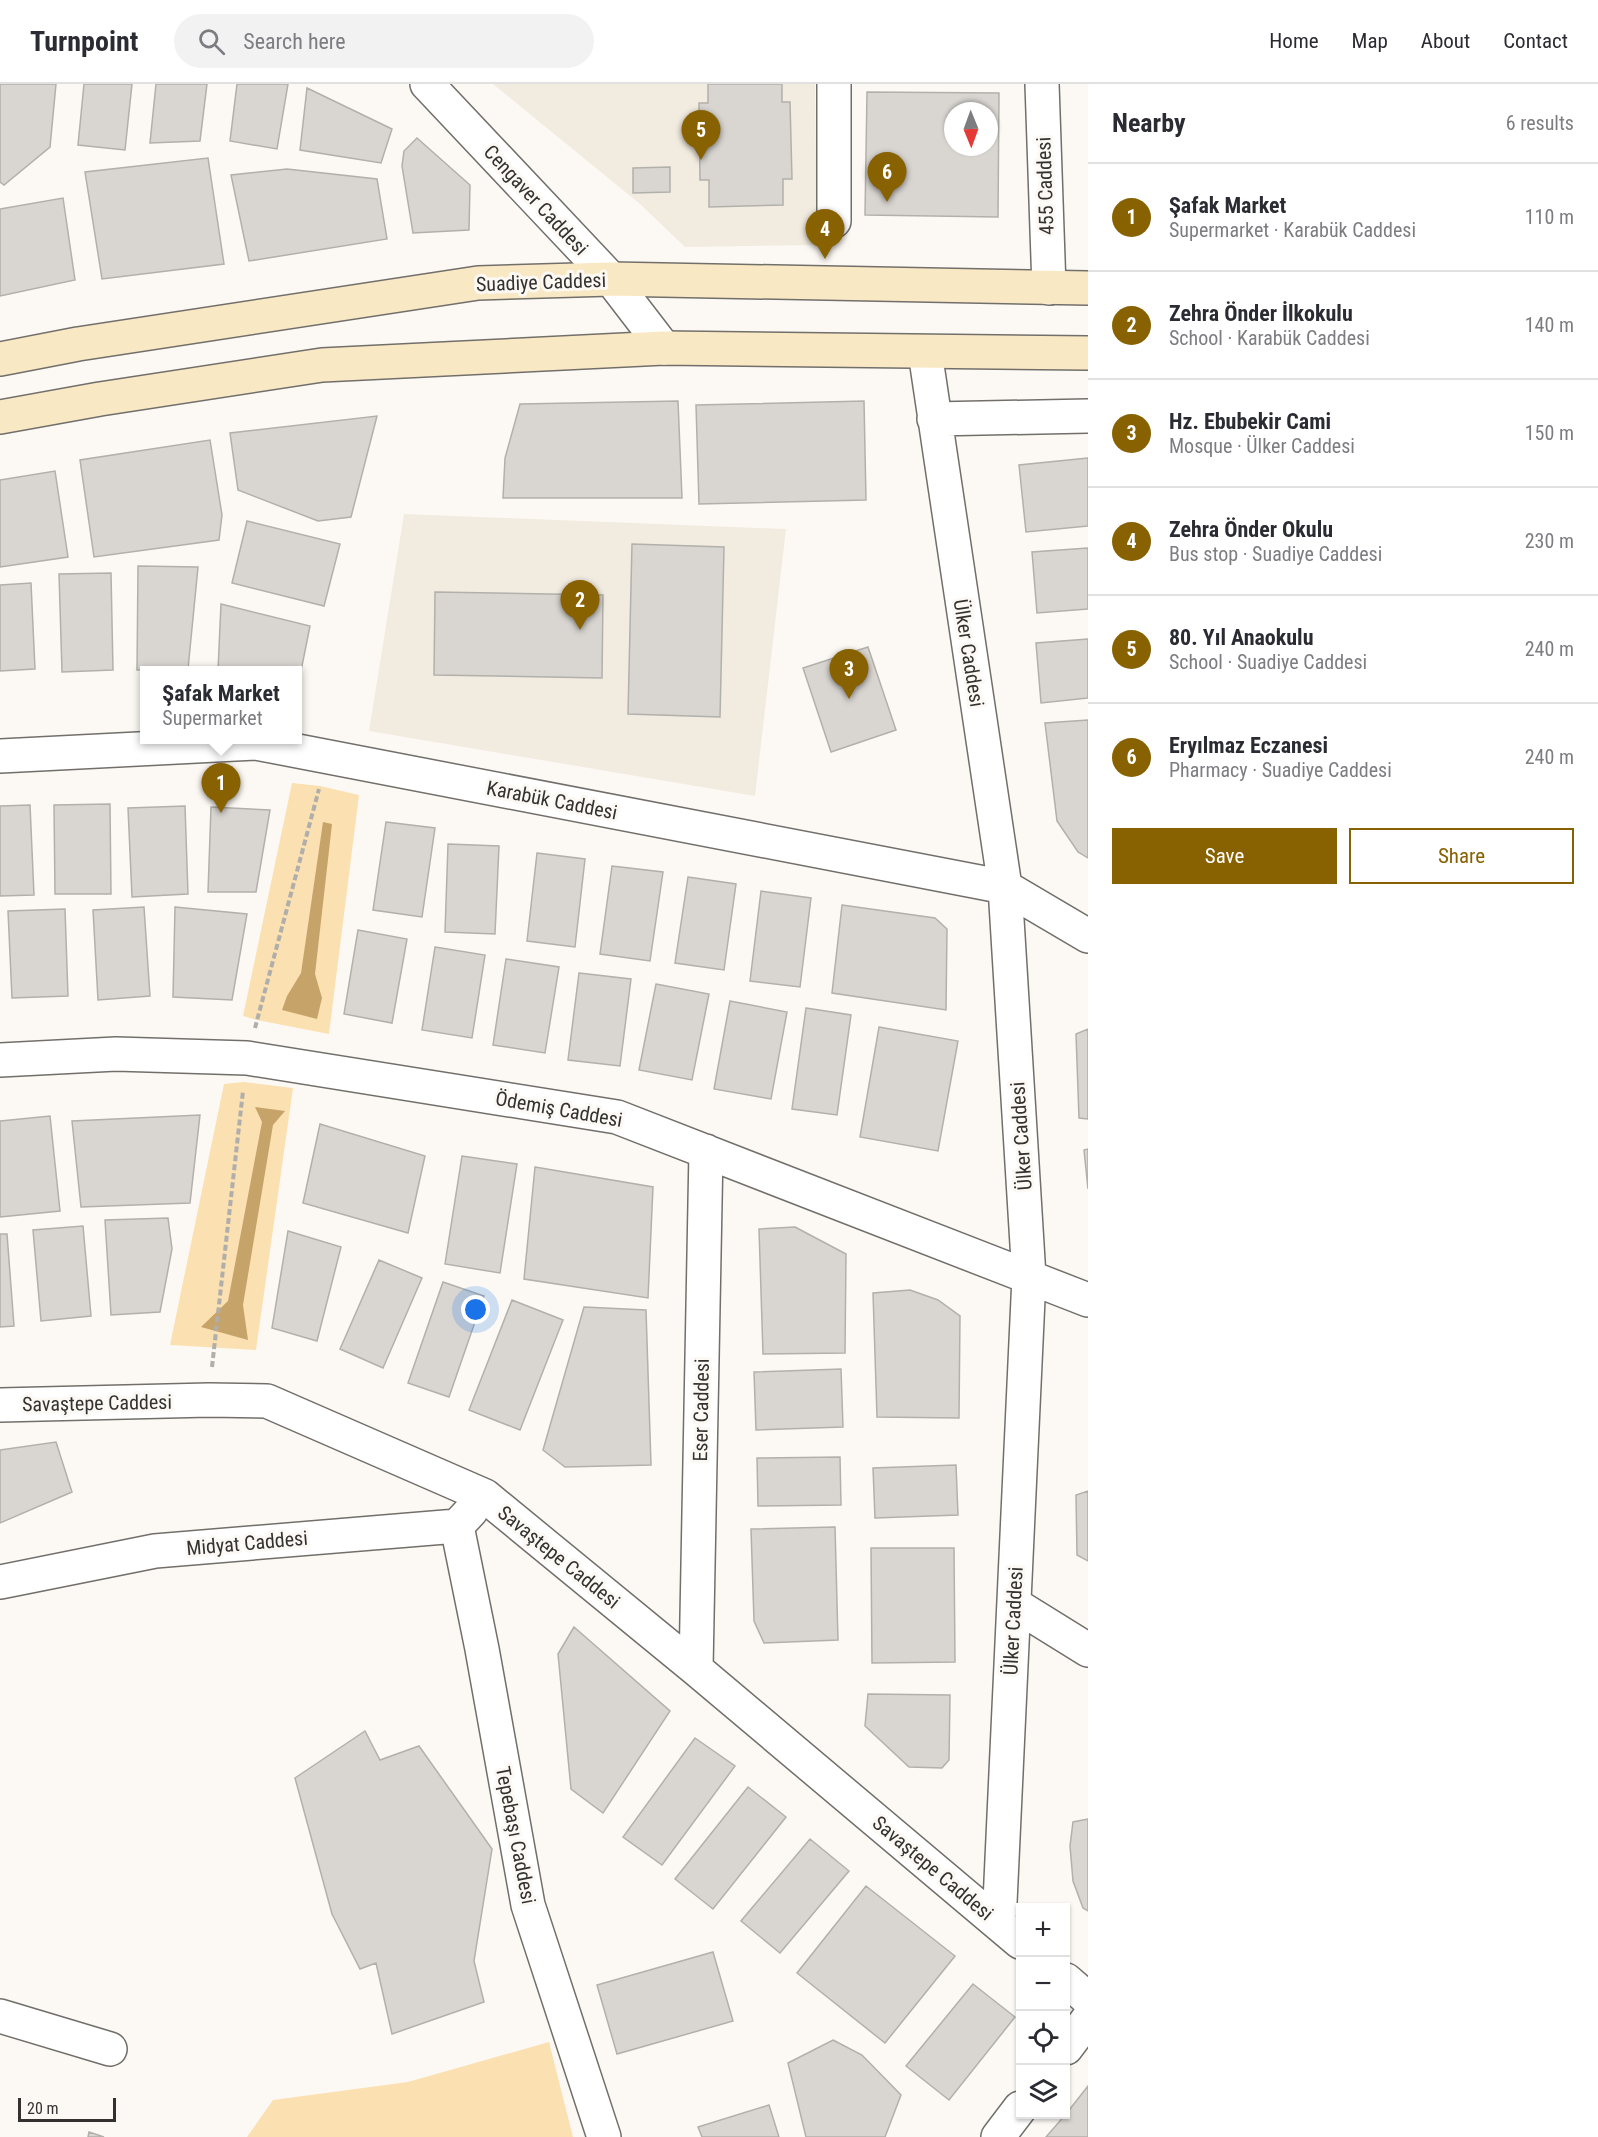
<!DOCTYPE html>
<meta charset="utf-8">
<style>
:root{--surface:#fff;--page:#f2f2f3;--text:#2b2b33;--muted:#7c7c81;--line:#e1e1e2;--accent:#886100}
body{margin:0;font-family:"Roboto Condensed",sans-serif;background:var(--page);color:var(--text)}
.controls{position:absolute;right:18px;bottom:18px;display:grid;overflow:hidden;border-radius:0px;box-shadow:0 2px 4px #0004}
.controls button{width:54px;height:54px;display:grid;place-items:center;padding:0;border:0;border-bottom:2px solid var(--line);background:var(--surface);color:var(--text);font:30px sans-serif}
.compass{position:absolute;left:944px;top:18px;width:54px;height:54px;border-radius:50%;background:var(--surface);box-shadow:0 2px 4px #0004;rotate:179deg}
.scale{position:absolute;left:18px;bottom:15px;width:98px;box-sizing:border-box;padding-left:6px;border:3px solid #333230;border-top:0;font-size:16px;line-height:21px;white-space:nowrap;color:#333230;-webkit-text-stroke:4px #fcf9f4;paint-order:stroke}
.you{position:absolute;left:476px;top:1226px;width:21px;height:21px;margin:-15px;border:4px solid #fff;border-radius:50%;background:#1a73e8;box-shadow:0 0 0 9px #1a73e833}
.badge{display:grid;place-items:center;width:39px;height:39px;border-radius:50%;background:var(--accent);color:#fff;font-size:20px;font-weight:700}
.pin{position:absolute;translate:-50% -50px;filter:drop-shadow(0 2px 3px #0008)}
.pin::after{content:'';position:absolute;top:32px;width:21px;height:18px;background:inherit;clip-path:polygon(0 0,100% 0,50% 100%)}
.popup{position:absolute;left:140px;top:582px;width:162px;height:78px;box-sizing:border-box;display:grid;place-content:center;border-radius:0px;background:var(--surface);filter:drop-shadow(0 2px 4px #0005);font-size:20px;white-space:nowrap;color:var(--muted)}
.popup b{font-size:22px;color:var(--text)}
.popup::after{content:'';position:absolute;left:50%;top:100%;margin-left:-12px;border:12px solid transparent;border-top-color:var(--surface)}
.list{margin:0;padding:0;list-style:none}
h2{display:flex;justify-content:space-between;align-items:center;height:78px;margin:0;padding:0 24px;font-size:26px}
h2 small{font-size:20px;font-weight:400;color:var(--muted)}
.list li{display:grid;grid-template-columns:39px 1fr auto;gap:18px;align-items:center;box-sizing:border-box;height:108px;padding:0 24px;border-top:2px solid var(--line)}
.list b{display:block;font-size:22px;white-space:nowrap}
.list p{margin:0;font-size:20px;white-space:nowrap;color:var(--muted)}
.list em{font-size:20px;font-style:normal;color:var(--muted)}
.actions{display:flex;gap:12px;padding:18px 24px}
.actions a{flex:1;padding:14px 0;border:2px solid var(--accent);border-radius:0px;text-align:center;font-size:21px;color:var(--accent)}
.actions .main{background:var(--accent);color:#fff}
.icon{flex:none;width:33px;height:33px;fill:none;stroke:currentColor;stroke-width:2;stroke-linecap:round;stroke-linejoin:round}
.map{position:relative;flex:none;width:1088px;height:2053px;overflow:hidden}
header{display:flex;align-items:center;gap:36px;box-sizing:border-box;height:84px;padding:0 30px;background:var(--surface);border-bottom:2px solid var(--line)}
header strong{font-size:28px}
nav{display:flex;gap:33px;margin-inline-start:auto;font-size:21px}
.search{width:420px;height:54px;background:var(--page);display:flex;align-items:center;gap:15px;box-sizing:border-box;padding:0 21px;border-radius:33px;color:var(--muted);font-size:22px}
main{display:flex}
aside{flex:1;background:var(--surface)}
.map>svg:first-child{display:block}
.built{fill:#f2ebe0}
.green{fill:#fbe0b1}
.water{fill:#c6a469}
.building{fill:#d9d6d2;stroke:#b2b0ab;stroke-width:1.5;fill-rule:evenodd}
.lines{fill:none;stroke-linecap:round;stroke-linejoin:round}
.street-casing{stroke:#726f6b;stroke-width:36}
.secondary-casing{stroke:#726f6b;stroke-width:36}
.path{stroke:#b0aeaa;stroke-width:4;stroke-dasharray:6 3;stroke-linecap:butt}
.street{stroke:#fff;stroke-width:33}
.secondary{stroke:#f9e8c4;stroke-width:33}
.labels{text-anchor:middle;stroke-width:6;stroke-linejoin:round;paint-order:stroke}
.street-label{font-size:20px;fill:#333230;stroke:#fcf9f4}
</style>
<header>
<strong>Turnpoint</strong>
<div class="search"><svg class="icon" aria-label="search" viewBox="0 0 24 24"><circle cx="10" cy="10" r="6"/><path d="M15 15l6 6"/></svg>Search here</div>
<nav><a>Home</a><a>Map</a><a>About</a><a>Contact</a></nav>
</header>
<main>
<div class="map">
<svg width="1088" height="2053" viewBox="0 0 1088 2053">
<rect width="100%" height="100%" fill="#fcf9f4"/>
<path class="built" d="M493,0h322l2,161 -132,2 -45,-43z
M404,430l382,15 -31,267 -386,-65z"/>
<path class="green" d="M292,699l28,3 39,9 -30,239 -72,-14 -14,-4z
M244,998l49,6 -37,262 -86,-5 54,-261z
M549,1958l24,95h-326l26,-37 135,-18z"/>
<path class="water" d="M323,738l9,2 -17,150 7,24 -5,21 -35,-9 5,-14 14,-23z
M255,1023l30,4 -12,14 -30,180 5,35 -47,-13 27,-26 34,-179z"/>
<path class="building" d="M0,0h56l-6,63 -46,38 -4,-3z
M84,0h48l-7,66 -47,-5z
M156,0h51l-7,57 -50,2z
M237,0h51l-11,65 -47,-8z
M708,0h74v18h8l2,77h-9v26l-74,2v-27h-9l-1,-77h9z
M307,4l85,41 -11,34 -81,-13z
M867,8l132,1 -1,124 -133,-2zM953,27h36v36h-36z
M417,54l53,47 -1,45 -56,3 -11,-67 2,-15z
M208,74l16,106 -122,15 -17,-107z
M670,83v25l-37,1v-25z
M287,85l90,10 10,60 -138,22 -18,-86z
M63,114l12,82 -75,16v-87z
M678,317l4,97h-179l2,-40 15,-54z
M864,317l2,99 -167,4 -3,-99z
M377,332l-26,101 -33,4 -80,-31 -8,-57z
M210,356l12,75 -3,25 -125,17 -14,-97z
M1088,374v68l-62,6 -7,-67z
M55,387l13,86 -68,10v-87z
M247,437l93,23 -16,62 -92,-23z
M632,460l92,3 -4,170 -92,-3z
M1088,464v61l-51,4 -5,-61z
M138,482l60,1 -10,102 -51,1z
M111,489l2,97 -51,2 -3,-98z
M31,499l4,86 -35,2v-86z
M435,508l168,3 -1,83 -168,-3z
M221,520l89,22 -11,55h-1v-11h-80z
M1088,555v59l-47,5 -5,-60z
M868,563l28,83 -65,22 -28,-84z
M1088,636v138l-10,-6 -21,-31 -12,-98z
M110,720l1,90h-56l-1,-89z
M30,721l4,90 -34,1v-90z
M185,722l3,88 -56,3 -4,-89z
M211,723l59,3 -14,82h-48z
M386,738l49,6 -13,89 -49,-7z
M448,760l51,2 -4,88 -50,-2z
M537,769l48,6 -10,88 -48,-6z
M612,782l51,6 -13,89 -50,-7z
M688,793l48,7 -12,86 -49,-7z
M761,807l50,7 -11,89 -50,-6z
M842,821l93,13 12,11 -1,81 -114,-17z
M144,823l6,89 -52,4 -5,-90z
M175,823l72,7 -15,86 -59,-3z
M65,825l3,87 -56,2 -4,-87z
M358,846l49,9 -15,84 -48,-9z
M435,863l50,8 -13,83 -50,-8z
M506,875l53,8 -14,86 -52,-8z
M579,889l52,6 -11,87 -52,-6z
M656,900l53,10 -17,86 -53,-10z
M730,917l57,11 -16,87 -57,-10z
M806,924l45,7 -14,100 -45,-6z
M879,943l79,14 -20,110 -78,-14z
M1088,945v90l-9,-1 -3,-84z
M200,1031l-10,88 -109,4 -9,-86z
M50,1032l10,95 -60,6v-96z
M320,1040l105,32 -17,77 -105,-30z
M1088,1065v40l-4,-39z
M462,1072l55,8 -17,109 -55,-9z
M535,1083l118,20 -5,111 -124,-19z
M168,1134l4,31 -12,63 -49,3 -6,-95z
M83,1142l8,90 -50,5 -8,-91z
M795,1143l51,27 -1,99 -82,1 -4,-125z
M288,1147l53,16 -24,94 -45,-13z
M0,1150h7l7,92 -14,1z
M379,1176l43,18 -39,90 -43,-19z
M443,1198l41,14 -35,101 -41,-14z
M910,1206l28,10 22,16 -1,102 -82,-1 -4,-124z
M512,1216l51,20 -43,110 -51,-20z
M584,1223l62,3 5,155 -86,2 -22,-17z
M841,1285l2,58 -87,3 -2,-58z
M56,1358l16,50 -72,31v-73z
M840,1373l1,48 -83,1 -1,-48z
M956,1381l2,50 -83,3 -2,-50z
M1088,1407v70l-11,-6 -1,-60z
M835,1443l3,113 -74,3 -10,-22 -3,-92z
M871,1464h83l1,114 -83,1z
M574,1543l96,84 -67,102 -32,-24 -13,-135z
M868,1610l82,1 -1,65 -7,8 -33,-1 -44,-41z
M365,1647l15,29 39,-14 73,103 -18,112 10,41 -92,32 -16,-71 -16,6 -28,-55 -37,-136z
M695,1654l40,28 -73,99 -39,-28z
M748,1703l38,30 -73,92 -38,-30z
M1088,1735v92l-5,-3 -10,-27 -3,-35 3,-24z
M810,1755l39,32 -69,82 -39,-32z
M866,1802l89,70 -70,87 -88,-70z
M713,1868l20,69 -116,33 -20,-69z
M973,1900l42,33 -66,83 -43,-34z
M833,1956l29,15 39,40 -16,42h-79l-18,-74z
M1088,2002v51h-42l20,-23z
M769,2021l10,32h-77l-4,-10z
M89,2048l15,5h-16z"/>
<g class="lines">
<g class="street-casing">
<path id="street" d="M427,0l184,195 53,69
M834,0v137
M1042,0l7,204
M925,268l80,535 24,390 -30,647
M934,335l154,-3
M0,672l256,-13 749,144 83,49
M0,976l116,-6 131,4 370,59 471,183
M0,1321l209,-5 58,1 218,95 211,173 324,273
M457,1442l25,123 46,256 76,232
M0,1498l155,-31 302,-25 14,-15
M1014,1520l74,46
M696,1585l10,-518
M1066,1896l22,19
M0,1932l110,33
M1066,1964l22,-29
M998,2053l22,-29"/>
</g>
<g class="secondary-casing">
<path id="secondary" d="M0,275l78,-15 400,-61 133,-4 477,9
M0,333l100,-18 222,-34 342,-17 424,5"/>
</g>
<path class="path" d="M255,944l64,-239
M212,1283l31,-276"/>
<use href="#street" class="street"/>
<use href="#secondary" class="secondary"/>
</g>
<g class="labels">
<g class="street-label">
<text transform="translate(1045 102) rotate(-92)" y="7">455 Caddesi</text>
<text transform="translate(536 116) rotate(47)" y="7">Cengaver Caddesi</text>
<text transform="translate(541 198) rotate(-2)" y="7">Suadiye Caddesi</text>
<text transform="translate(969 569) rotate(81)" y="7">Ülker Caddesi</text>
<text transform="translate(552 716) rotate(11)" y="7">Karabük Caddesi</text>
<text transform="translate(559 1025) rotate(10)" y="7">Ödemiş Caddesi</text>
<text transform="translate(1021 1052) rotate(-94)" y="7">Ülker Caddesi</text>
<text transform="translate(97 1319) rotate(-1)" y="7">Savaştepe Caddesi</text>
<text transform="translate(701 1326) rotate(-89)" y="7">Eser Caddesi</text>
<text transform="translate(247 1459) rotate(-5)" y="7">Midyat Caddesi</text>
<text transform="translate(559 1473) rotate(39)" y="7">Savaştepe Caddesi</text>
<text transform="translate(1013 1537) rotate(-87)" y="7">Ülker Caddesi</text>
<text transform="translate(516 1751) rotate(79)" y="7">Tepebaşı Caddesi</text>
<text transform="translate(933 1784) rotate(40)" y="7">Savaştepe Caddesi</text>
</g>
</g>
</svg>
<div class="controls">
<button>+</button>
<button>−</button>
<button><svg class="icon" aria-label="locate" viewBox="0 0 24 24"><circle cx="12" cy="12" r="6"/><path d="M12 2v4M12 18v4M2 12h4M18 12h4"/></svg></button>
<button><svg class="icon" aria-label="layers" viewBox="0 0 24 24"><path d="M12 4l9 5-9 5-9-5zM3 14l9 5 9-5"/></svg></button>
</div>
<svg class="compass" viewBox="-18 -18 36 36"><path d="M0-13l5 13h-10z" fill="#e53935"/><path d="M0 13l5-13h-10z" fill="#7c7c81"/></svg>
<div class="scale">20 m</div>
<div class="you"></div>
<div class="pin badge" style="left:221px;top:729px">1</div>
<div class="popup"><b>Şafak Market</b>Supermarket</div>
<div class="pin badge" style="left:580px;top:546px">2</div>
<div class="pin badge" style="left:849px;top:615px">3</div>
<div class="pin badge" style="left:825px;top:175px">4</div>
<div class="pin badge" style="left:701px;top:76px">5</div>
<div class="pin badge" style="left:887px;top:118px">6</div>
</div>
<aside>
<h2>Nearby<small>6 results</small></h2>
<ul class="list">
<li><span class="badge">1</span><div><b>Şafak Market</b><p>Supermarket · Karabük Caddesi</p></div><em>110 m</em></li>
<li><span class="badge">2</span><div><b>Zehra Önder İlkokulu</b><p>School · Karabük Caddesi</p></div><em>140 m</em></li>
<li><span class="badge">3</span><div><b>Hz. Ebubekir Cami</b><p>Mosque · Ülker Caddesi</p></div><em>150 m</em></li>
<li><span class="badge">4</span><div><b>Zehra Önder Okulu</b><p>Bus stop · Suadiye Caddesi</p></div><em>230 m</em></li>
<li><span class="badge">5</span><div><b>80. Yıl Anaokulu</b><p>School · Suadiye Caddesi</p></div><em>240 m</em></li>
<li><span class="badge">6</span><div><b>Eryılmaz Eczanesi</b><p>Pharmacy · Suadiye Caddesi</p></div><em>240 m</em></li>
</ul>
<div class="actions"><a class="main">Save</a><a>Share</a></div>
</aside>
</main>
